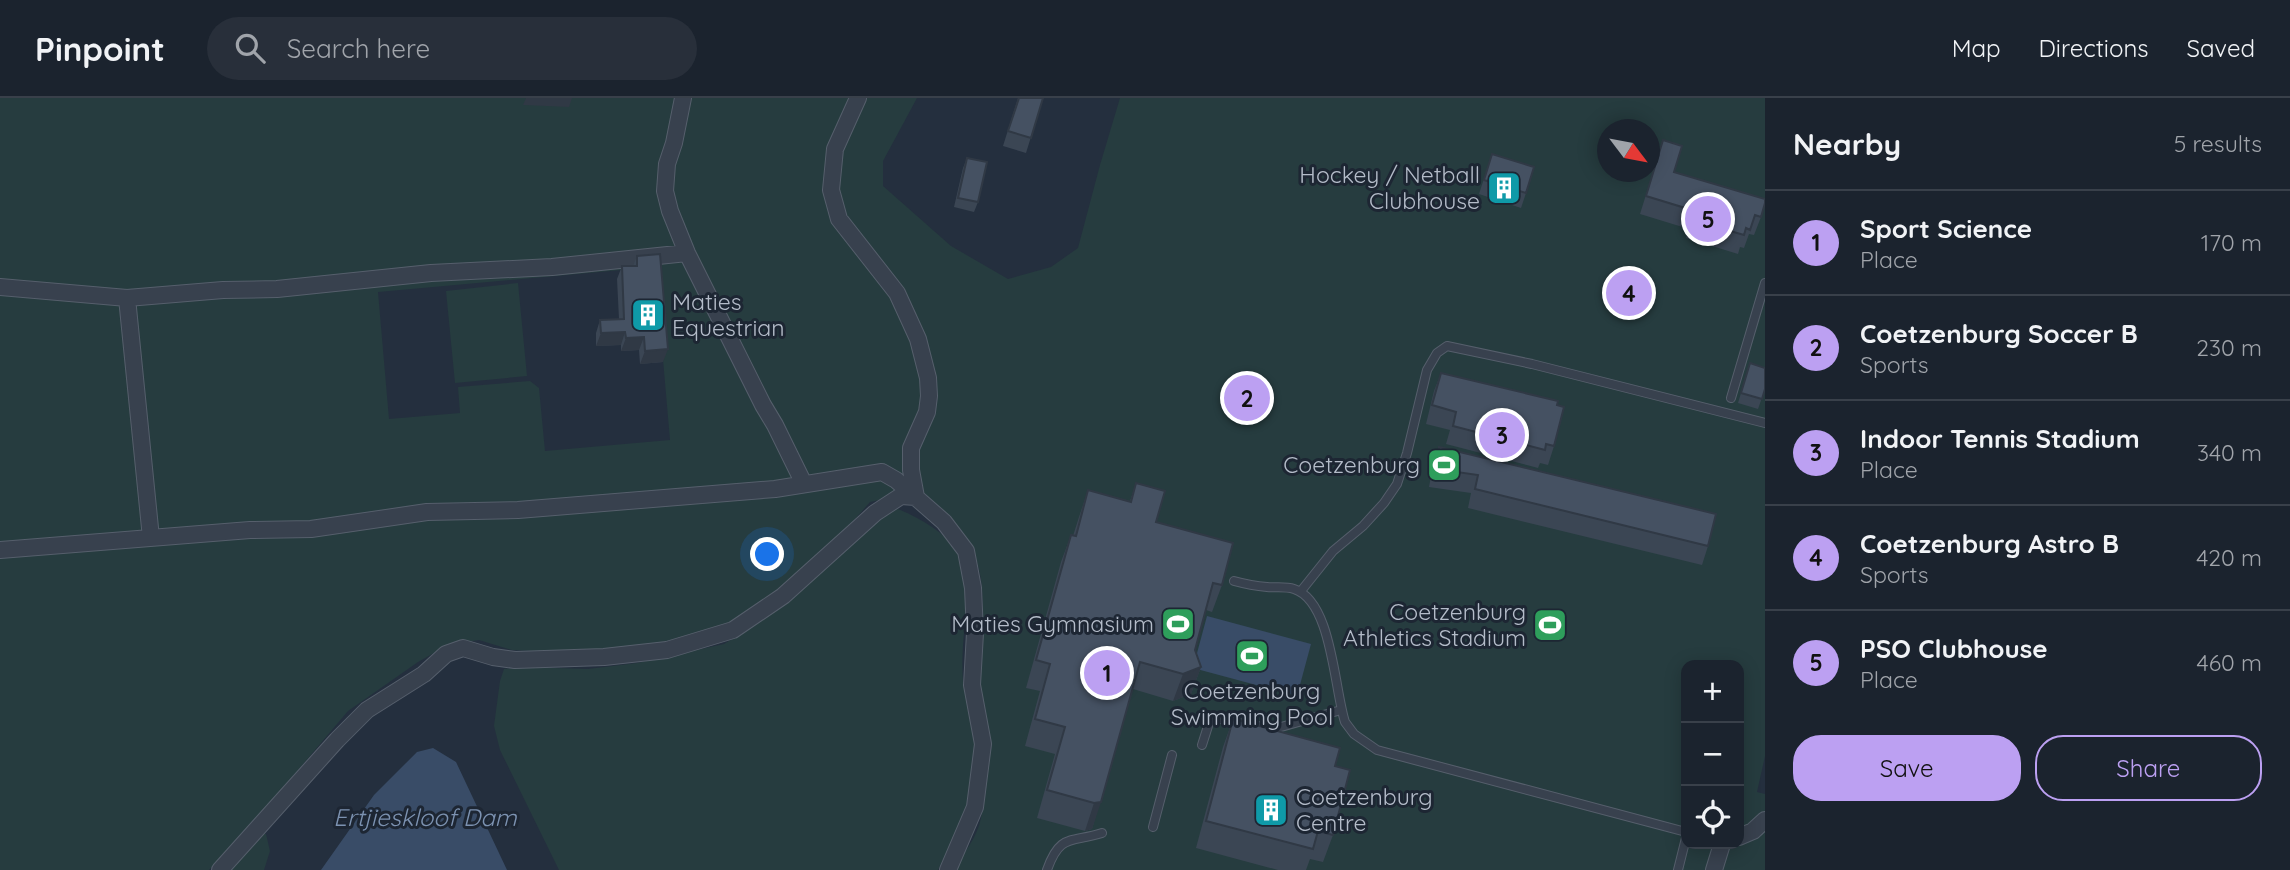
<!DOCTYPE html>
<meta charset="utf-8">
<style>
:root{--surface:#1b232e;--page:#282f3a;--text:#f1f3f6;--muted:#a0a4aa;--line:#39404a;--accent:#bca0f2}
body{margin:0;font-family:Quicksand,sans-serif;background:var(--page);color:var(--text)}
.controls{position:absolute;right:21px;bottom:21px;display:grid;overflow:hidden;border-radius:14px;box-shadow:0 4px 18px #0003}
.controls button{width:63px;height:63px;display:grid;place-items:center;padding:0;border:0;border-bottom:2px solid var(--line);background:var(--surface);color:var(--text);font:35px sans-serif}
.compass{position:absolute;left:1597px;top:21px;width:63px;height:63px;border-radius:50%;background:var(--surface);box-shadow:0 4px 18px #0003;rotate:122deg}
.you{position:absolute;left:768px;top:457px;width:24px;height:24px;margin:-18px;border:5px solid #fff;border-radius:50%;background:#1a73e8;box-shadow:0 0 0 10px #1a73e833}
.badge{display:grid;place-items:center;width:46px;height:46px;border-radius:50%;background:var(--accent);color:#111;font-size:23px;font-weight:700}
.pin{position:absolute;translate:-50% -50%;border:4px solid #fff;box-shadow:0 2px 7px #0006}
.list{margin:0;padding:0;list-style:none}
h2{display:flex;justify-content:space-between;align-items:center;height:91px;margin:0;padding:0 28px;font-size:30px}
h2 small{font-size:23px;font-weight:400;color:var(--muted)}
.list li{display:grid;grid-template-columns:46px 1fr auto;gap:21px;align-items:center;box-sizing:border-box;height:105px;padding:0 28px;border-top:2px solid var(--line)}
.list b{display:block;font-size:26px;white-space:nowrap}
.list p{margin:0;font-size:23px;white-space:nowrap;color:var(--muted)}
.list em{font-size:23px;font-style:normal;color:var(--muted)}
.actions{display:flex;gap:14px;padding:21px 28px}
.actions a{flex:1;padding:16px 0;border:2px solid var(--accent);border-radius:28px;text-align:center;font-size:24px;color:var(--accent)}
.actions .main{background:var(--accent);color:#111}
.icon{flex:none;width:38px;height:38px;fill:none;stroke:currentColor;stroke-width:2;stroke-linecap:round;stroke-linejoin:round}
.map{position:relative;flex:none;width:1765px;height:772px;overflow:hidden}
header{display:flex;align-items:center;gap:42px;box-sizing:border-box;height:98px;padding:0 35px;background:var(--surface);border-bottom:2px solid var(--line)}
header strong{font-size:33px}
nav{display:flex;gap:38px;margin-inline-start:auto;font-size:24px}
.search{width:490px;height:63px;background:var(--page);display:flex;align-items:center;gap:18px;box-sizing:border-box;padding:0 24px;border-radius:38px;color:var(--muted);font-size:26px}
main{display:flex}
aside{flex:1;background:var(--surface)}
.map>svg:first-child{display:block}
.green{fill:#263c3f;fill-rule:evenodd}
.water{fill:#394c67}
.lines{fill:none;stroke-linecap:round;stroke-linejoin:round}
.service-casing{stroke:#565f6c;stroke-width:10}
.minor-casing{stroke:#565f6c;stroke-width:18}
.service{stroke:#38414e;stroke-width:8}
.minor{stroke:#38414e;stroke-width:16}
.wall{fill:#3b4654}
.shaded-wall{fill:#303945}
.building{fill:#455162;stroke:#303945;stroke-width:2}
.labels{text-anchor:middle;stroke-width:6;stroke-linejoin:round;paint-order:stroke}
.poi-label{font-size:23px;fill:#b4bcc9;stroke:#1d2633;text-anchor:end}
.water-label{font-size:24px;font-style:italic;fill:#7c92b1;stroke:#1d2633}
</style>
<header>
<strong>Pinpoint</strong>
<div class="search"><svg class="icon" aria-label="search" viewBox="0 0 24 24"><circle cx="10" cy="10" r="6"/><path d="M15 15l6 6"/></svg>Search here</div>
<nav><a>Map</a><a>Directions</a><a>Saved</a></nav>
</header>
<main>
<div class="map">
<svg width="1765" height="772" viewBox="0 0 1765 772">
<rect width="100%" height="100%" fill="#242f3e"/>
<path class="green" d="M0,0h917l-34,63v25l68,60 57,33 43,-12 27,-19 22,-83 20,-67h645v658l-8,36 8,2v76h-812c10,-17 24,-31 28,-52 8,-38 -4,-89 -4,-129 0,-44 14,-89 -2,-133 -10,-28 -32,-47 -54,-65l-51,11 -22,25 -79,73 -52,31 -38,10 -54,9 -68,2 -45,-2 -33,-10 -31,5 -30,17 -70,49 -99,117 -40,42h-209zM1608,32h42v42h-42zM655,169l15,173 -125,11 -6,-63 -9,-7 -72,6 2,26 -71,6 -11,-127zM1686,567h53v179h-53z
M518,185l9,93 -72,7 -9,-92z
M898,411c102,43 59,91 65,173 1,9 7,16 9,25 2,7 2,14 3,21 2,27 -3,70 -13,95 -7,16 -17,31 -24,47h-379l-59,-120 -6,-24 6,-45 4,-12 18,-2 66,2 49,-6 87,-19 31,-19 62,-52 59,-54z
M260,735l6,1 4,17 -6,19h-36z"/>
<path class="water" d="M1207,518l104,28 -14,52 -104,-28z
M433,650l23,14 51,108h-186l53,-75 43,-43z"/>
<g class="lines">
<g class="service-casing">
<path id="service" d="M1731,300l34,-115
M1234,483c11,3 21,5 33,6 8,1 18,-1 27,2 38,12 40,99 51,133l9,12 23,16 309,82
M1301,493l32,-40 30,-25 21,-23 13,-19 10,-31 20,-83 10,-17 10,-7 85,18 233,59
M1202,647l7,-22 7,-5 37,8 28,1 60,-17
M1153,729l19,-72
M1047,772c13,-37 24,-27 55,-37
M1678,772l8,-32"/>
</g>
<g class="minor-casing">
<path id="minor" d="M683,0l-9,45 -7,21 -2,27 5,20 17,42 76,152 12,20 29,59
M858,0l-23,51 -4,41 8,29 58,74 21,46 10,39 1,18 -2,16 -16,36v22l5,27
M0,189l127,11 96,-8 54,-1 154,-16 121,-6 135,-14
M127,200l24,240
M0,452l250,-20 61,-1 116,-17 91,-2 257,-21 107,-17 14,8 48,42 22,29 7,37 2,45 -3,52 11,59 -8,63 -27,63
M1739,739l14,-6 12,-11
M220,772l117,-130 30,-30 57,-36 22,-20 17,-6 30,9 22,3 89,-3 63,-7 66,-20 50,-34 92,-83 26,-17 15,1
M1714,772l8,-26"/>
</g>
<use href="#service" class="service"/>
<use href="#minor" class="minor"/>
</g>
<path class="wall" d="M1018,0h25l-17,55 -23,-7z
M1663,42l11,32 87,45 -7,18 -5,-1 -5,14 -4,-1 -2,7 -52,-16 3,-9 -49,-15z
M1492,56l34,39 -5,15 -42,-14z
M967,60l11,44 -4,10 -20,-5 9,-39z
M637,158l26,106 -23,2 -1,-14 -18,1v-6l-25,1v-13l4,-13 19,-1 -2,-40 5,-13h11z
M1750,265l15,26 -7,20 -20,-6z
M1441,275l116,32 -3,41 -6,19 -8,-2 -2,5 -92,-24 4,-14 -24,-6 8,-33z
M1439,349l269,99 -6,19 -234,-57 3,-15 -42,-6 4,-21z
M1136,385l20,39 66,63 -10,27 -6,-2 -11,40 6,17 -10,27 -18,7 -40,-12 -41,140 -7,2 -48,-13 18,-64 -30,-8 15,-55 -14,-3 35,-126 10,-27 2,1 6,-19 9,-27 42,11z
M1233,621l102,47 -2,69 -10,27 -13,-3 -4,11h-28l-82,-22 27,-101z"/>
<path class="shaded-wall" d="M526,0h46l-3,9 -46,-2z
M625,234l-4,13 -25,1 5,-13z
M644,239l-5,13 -18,1 5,-13z
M668,251l-5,13 -23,2 5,-13z
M1201,569l-10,27 -18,7 10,-27z
M1101,704l-9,27 -7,2 9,-28z"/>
<path class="building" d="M1019,0h24l-12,40 -23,-7z
M1663,42l19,6 -8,26 91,27v4l-4,14 -6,-2 -5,15 -4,-2 -2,7 -52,-15 3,-9 -49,-15z
M1492,56l42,13 -8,26 -42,-13z
M967,60l20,4 -9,40 -20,-4z
M660,156l8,95 -23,2 -1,-14 -18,1 -1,-6 -24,1 -1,-13 24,-1 -2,-53h15v-10z
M1750,265l15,5v21l-3,10 -21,-6z
M1441,275l117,28 -1,4 7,2 -10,39 -8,-2 -1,6 -92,-24 3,-14 -24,-7z
M1439,349l277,67 -8,32 -233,-57 3,-14 -42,-6z
M1136,385l29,8 -9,31 77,21 -11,42 -9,-2 -18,67 6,17 -18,7 -43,-12 -39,140 -7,1 -47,-13 18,-63 -30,-8 15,-55 -14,-4 35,-125 5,1 12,-46 43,12z
M1233,621l107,29 -5,18 15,4 -17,65 -15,-4 -5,18 -107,-28z"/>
<defs>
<g id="building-square" transform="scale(1.75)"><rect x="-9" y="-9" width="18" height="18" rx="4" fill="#0f9aa8" stroke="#1d2633"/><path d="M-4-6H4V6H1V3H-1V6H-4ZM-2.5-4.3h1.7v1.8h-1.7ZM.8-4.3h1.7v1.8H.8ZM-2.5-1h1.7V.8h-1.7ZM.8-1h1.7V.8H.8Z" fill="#fff"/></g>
<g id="stadium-square" transform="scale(1.75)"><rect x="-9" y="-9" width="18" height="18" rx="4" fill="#2e9e5b" stroke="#1d2633"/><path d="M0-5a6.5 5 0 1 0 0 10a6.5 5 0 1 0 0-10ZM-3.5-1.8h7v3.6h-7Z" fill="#fff"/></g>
</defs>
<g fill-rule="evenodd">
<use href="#building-square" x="1504" y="90"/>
<use href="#building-square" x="648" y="217"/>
<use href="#stadium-square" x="1444" y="367"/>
<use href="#stadium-square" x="1178" y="526"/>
<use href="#stadium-square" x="1550" y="527"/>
<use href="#stadium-square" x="1252" y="558"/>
<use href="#building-square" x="1271" y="712"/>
</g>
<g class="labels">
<g class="poi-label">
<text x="1480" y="85">Hockey / Netball<tspan x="1480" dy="26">Clubhouse</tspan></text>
<text x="672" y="212" text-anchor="start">Maties<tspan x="672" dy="26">Equestrian</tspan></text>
<text x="1420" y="375">Coetzenburg</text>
<text x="1526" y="522">Coetzenburg<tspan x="1526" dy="26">Athletics Stadium</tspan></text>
<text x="1154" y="534">Maties Gymnasium</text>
<text x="1252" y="601" text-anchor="middle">Coetzenburg<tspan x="1252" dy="26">Swimming Pool</tspan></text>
<text x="1296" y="707" text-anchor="start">Coetzenburg<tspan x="1296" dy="26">Centre</tspan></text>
</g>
<g class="water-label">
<text x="425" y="728">Ertjieskloof Dam</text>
</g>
</g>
</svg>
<div class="controls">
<button>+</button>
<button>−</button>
<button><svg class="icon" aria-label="locate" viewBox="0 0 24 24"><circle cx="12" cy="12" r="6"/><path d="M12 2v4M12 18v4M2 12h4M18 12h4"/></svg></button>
</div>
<svg class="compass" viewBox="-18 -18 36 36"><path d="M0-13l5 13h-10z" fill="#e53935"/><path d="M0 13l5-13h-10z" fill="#a0a4aa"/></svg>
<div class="you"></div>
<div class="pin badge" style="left:1107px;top:575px">1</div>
<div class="pin badge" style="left:1247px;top:300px">2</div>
<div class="pin badge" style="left:1502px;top:337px">3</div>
<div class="pin badge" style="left:1629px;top:195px">4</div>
<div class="pin badge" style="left:1708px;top:121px">5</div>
</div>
<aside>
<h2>Nearby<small>5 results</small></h2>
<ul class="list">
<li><span class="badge">1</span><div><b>Sport Science</b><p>Place</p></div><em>170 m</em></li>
<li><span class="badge">2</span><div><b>Coetzenburg Soccer B</b><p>Sports</p></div><em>230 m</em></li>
<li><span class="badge">3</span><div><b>Indoor Tennis Stadium</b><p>Place</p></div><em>340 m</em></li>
<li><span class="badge">4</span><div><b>Coetzenburg Astro B</b><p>Sports</p></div><em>420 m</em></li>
<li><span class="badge">5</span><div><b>PSO Clubhouse</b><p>Place</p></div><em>460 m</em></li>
</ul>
<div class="actions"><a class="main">Save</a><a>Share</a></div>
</aside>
</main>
